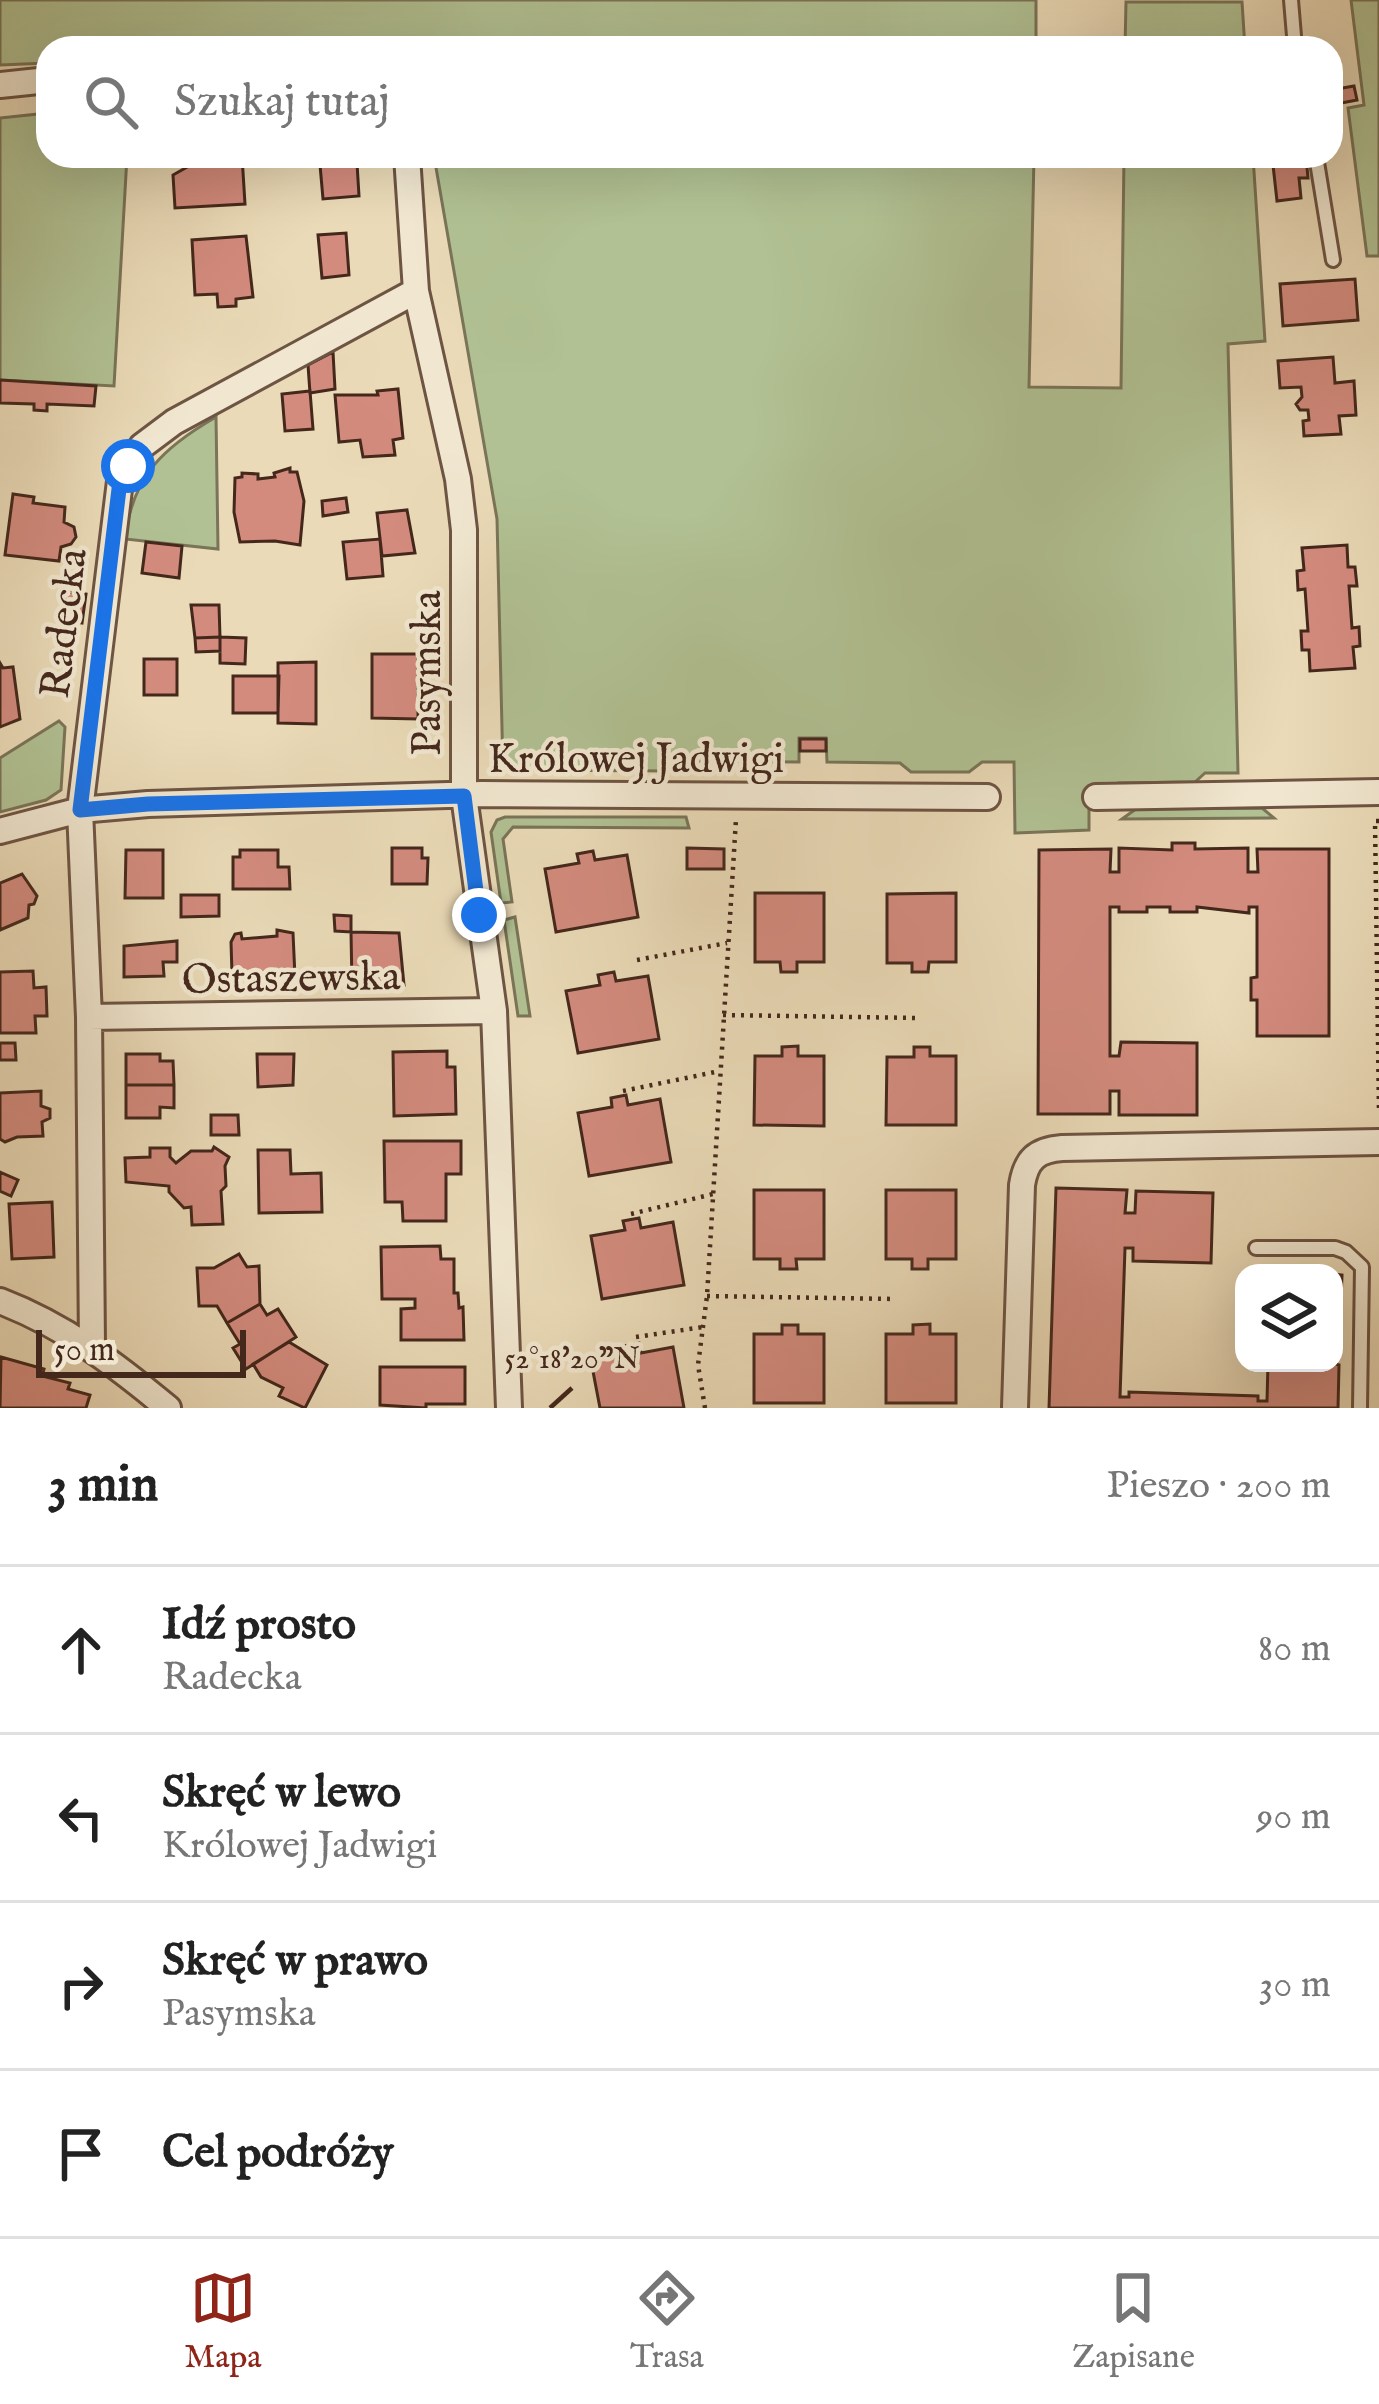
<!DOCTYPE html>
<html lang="pl">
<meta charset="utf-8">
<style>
:root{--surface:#fff;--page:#f6f6f6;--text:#222;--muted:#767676;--line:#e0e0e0;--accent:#8f2418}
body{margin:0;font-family:"IM FELL English",serif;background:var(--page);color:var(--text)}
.controls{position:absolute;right:36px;bottom:36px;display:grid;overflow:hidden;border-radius:24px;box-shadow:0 12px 48px #0002}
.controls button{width:108px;height:108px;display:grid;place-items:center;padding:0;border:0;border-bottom:3px solid var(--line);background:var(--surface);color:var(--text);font:60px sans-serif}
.scale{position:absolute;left:36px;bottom:30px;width:210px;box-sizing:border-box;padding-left:12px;border:6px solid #44281c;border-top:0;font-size:33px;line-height:42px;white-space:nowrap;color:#44281c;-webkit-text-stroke:9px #f1e7d0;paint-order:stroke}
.stop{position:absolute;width:36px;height:36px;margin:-27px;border:9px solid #1a73e8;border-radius:50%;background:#fff}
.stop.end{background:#1a73e8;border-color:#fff;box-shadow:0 3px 12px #0008}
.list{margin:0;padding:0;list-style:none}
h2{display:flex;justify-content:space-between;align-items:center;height:156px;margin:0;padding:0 48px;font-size:51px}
h2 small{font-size:39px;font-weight:400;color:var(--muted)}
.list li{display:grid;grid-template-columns:78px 1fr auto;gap:36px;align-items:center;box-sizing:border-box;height:168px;padding:0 48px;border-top:3px solid var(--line)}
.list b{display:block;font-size:45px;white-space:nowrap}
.list p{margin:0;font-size:39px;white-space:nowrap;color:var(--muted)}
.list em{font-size:39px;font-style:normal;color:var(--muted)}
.icon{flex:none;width:66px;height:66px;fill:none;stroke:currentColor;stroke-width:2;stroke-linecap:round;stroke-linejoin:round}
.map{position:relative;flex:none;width:1379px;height:1408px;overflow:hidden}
.search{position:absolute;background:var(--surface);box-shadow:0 12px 48px #0002;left:36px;right:36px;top:36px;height:132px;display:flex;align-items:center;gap:30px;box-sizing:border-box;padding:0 42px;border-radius:36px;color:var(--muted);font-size:45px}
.sheet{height:828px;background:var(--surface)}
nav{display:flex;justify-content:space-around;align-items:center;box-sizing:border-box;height:168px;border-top:3px solid var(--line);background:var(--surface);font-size:33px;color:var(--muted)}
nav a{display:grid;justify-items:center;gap:6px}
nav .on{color:var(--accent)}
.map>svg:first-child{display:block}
.green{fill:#b1c193;stroke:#7a7458;stroke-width:3}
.building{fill:#d38b7e;stroke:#44281c;stroke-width:3}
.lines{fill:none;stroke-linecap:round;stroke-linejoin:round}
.service-casing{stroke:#6e5443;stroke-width:18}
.minor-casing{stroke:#6e5443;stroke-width:30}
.path{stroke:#44281c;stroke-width:4.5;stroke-dasharray:3 6;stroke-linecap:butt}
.service{stroke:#f1e7d0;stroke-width:12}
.minor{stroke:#f1e7d0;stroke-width:24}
.route{stroke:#1a73e8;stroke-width:15}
.ticks{fill:none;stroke:#44281c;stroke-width:4.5}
.labels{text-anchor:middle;stroke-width:9;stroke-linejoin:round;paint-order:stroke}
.street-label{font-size:42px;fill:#44281c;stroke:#f1e7d0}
.ticks-label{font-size:30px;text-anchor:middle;fill:#44281c;stroke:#f1e7d0;stroke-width:9;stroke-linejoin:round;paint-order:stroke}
</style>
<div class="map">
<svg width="1379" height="1408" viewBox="0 0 1379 1408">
<rect width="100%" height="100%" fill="#eadab7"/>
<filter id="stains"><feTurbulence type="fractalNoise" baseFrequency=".00167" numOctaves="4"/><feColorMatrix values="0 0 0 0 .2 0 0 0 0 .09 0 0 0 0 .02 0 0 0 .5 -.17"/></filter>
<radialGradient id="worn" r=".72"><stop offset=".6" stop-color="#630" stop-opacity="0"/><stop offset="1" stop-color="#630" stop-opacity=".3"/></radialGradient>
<path class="green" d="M0,0h1036v48h-988v15l-48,2z
M1351,0h28v256h-12l-19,-148 16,-3z
M1126,2h116l3,46h-120z
M48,113v43h79l-13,230 -114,-6v-262z
M434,156h600l-5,231 92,1 3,-232h129l12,185 -37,3 10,429h-33l-10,9 -76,1v4l-30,11v32l-74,3 -1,-71h-32l-13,10h-58l-11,-9 -73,-1 -1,-24h-27v24l-115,-1 -12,10 -169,-1 -6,-251z
M216,417l2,132 -93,-10c7,-63 39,-92 91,-122z
M59,721l6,6 -4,63 -15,10 -46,12v-54z
M1262,808l12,10 -152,1 14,-10z
M505,817h181l3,11 -176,-1 -10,12 9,63 -11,1 -10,-71 6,-12z
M515,917l15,99h-12l-14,-96z"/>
<path class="building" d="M1354,86l3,14 -26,5v-15z
M242,156l3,48 -70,4 -2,-33 16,-9 19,-1v-7z
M1272,156h34l2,22h-9l2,20 -24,3z
M357,163l2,33 -36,3 -3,-34z
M346,233l3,42 -27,3 -4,-43z
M246,236l7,61 -17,2v7l-18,1 -1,-13 -22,1 -3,-55z
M1355,279l3,41 -75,6 -3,-42z
M333,352l2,37 -25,4 -2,-28z
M1333,357l2,26 19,-2 2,34 -17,1 2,18 -37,2 -1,-15 6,-1 -1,-10h-8l-4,-6 6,-7 -1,-10 -21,1 -2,-27z
M0,380l96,6 -2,20 -47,-2v7l-13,-1v-6l-34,-1z
M398,389l5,49 -10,2 2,15 -32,2 -3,-17 -21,2 -4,-47h43l-1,-4z
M310,391l3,38 -28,2 -3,-37z
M290,468v4h7l7,29 -4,44 -25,-4 -35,1 -6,-30 1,-34 7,-1v-4l16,1v5l17,-2 -1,-4z
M13,494l21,3 -1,6 32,4 -1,15 10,5 2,10 -5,7 -10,3 -2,14 -54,-6z
M346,498l2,14 -25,4 -1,-15z
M407,510l8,43 -33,3 -5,-43z
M380,539l3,37 -36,3 -4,-37z
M146,542l36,4 -3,32 -37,-5z
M1347,545l1,22h7l2,19h-8l3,42 7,-1 1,19 -7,1 2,21 -45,3 -1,-21h-7l-1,-19h7l-3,-42 -7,1 -1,-19 7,-1 -2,-22z
M67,592l19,2 -4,29 -18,-3z
M191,605h28l1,32 -25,1z
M220,637v14l-24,1 -1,-14z
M220,637l26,1 -1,26 -25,-1z
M372,654h46v65l-46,-1z
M144,659h33v36h-33z
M316,662v62l-38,-1v-60z
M0,663l3,5 10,-1 7,52 -20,8z
M233,676h46l-1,37h-45z
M800,739h26v12h-26z
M1172,843h23v6l53,-1v24h10l-1,-23h72v187h-72v-36h-6v-22l6,-1v-70h-8v6l-52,-6v5h-27v-5h-23v5h-28v-5h-9v149h9l2,-14 76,1v72h-78v-24h-9v23h-72l1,-264 72,-1 -1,23h9v-24l53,2z
M392,848h30v10h6l-1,26h-35z
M687,848l37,1v20h-37z
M126,850h37v48h-38z
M240,850h38v17h11l1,22h-57v-32h7z
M593,851l2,9 32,-5 11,62 -82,15 -11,-63 34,-6 -2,-9z
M22,874l15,22 -3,8 -5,1 -1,13 -28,12v-47z
M755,893h69v69h-27v10h-16l-1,-10h-25z
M956,893v69h-27l-1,10h-16v-9h-25v-69z
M181,895h38v21l-38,1z
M334,915l17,1v16l-16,-1z
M277,930l16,3 2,44 -63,-3 -1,-32 4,-8 6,-1 1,6 35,-3z
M351,932l48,1 5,52h-52z
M177,941v21h-14l1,14 -40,1v-31z
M33,971l1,17 12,-1 1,29h-12l1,17h-36v-61z
M614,972l2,9 32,-5 11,63 -81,14 -12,-62 34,-6 -2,-10z
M0,1043h15l1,17h-16z
M798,1046v10h26v70l-70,-1 1,-69h27v-9z
M914,1047h16v9h26v69h-70l1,-68h27z
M447,1051v16h8l1,47 -62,2 -1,-64z
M126,1054h34v7h13l1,24h-48z
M257,1054h37l-1,31 -35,2z
M126,1085h48v23l-14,-1v11h-34z
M41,1091v15l9,3v9l-8,4 1,14 -26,1 -12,5 -5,-3v-46z
M626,1095l2,10 32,-6 11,63 -82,14 -11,-63 34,-6 -1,-9z
M211,1115h27l1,20h-28z
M384,1141h77v33h-15v47h-43l-1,-19h-17z
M214,1147l15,10 -4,9 1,20 -5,5 2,33 -31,1 -1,-18 -7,1 -15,-16v-6l-43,-4 -1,-24 25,-1v-9h20v9l6,6 15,-12h21z
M258,1150h32l1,24 30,-1 1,39 -63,1z
M0,1172l18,8 -7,16 -11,-5z
M1056,1188l71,2 -2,23h10l1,-22 77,2 -2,70 -78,-2v-13h-8l-5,149h9v-5l129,4v5h9l1,-38h63l8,2 -1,43h-289z
M754,1190h70v69h-28l1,10h-17v-10h-26z
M886,1190h70v69h-28v10h-16v-10h-26z
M52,1202l2,55 -42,2 -3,-55z
M639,1218l2,10 32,-6 11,63 -82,14 -11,-63 34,-6 -2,-9z
M440,1246l1,13h13v34h4l1,15 4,-1 1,33h-63v-31l14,-1v-9h-33l-1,-52z
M239,1254l8,13 12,-1 1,38 -33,19 -10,-17h-18l-2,-38h17z
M1334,1274l8,1 -2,55h-6z
M260,1304l7,11 11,-6 18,28 -50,32 -13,-21 7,-4 -13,-21z
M930,1324v10h26v69h-70v-69h27v-9z
M782,1325h16v9h26v69h-70v-69h28z
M289,1342l38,23 -22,43 -26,-12 4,-8 -22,-11 -8,-13z
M639,1343l2,10 32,-6 11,61h-84l-9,-47 34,-6 -1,-9z
M1,1357l43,12 -2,7 28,7 -2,6 22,6 -4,13h-86z
M380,1367h85v37h-39v4l-46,-3z"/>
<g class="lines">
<g class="service-casing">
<path id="service" d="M1291,0l4,48
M1316,156l17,104
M1256,1248h79l11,4 16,15 -2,141"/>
</g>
<g class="minor-casing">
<path id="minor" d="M0,85l48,-5
M407,156l9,135 42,188 6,51v266l30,215 15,397
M1096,797l283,-5
M0,831l80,-21 68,-6 334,-10 505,3
M89,1017l405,-6
M0,1301c65,25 115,63 168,107
M92,1346l-3,-329 -9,-207 40,-329 22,-35 32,-24 242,-131
M1015,1408l7,-223c4,-26 15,-35 40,-37l317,-6"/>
</g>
<path class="path" d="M1379,821h-4l4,291
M637,960l90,-17
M723,1015l197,3
M623,1091l97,-20
M631,1214l82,-20
M707,1296l188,3
M636,1337l67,-10
M705,1408l-7,-43 9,-69 29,-477"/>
<use href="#service" class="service"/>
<use href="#minor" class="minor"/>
</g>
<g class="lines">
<path class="route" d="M128,466l-8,15 -40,329 68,-6 316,-8 15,119"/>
</g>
<path class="ticks" d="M550,1408l22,-20"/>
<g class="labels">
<g class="street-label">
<text transform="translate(62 623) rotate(-83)" y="15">Radecka</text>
<text transform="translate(425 673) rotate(-90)" y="15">Pasymska</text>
<text x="636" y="772">Królowej Jadwigi</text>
<text transform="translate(291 976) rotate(-1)" y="15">Ostaszewska</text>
</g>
</g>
<g class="ticks-label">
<text x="572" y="1368">52°18'20"N</text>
</g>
<rect width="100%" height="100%" filter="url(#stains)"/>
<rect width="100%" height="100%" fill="url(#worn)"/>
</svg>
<div class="controls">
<button><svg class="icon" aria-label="layers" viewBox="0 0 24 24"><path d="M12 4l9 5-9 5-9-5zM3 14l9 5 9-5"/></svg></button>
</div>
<div class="scale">50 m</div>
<div class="stop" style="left:128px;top:466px"></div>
<div class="stop end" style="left:479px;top:915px"></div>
<div class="search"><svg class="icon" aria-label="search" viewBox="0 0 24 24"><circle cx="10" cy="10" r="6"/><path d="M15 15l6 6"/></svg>Szukaj tutaj</div>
</div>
<section class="sheet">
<h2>3 min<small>Pieszo · 200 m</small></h2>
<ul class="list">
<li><svg class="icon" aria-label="ahead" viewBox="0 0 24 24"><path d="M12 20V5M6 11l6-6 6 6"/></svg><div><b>Idź prosto</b><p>Radecka</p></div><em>80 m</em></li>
<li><svg class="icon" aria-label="left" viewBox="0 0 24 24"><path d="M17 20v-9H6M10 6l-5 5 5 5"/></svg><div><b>Skręć w lewo</b><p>Królowej Jadwigi</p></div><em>90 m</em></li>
<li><svg class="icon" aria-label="right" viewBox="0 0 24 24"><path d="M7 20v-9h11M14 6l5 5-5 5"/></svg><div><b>Skręć w prawo</b><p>Pasymska</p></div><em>30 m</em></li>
<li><svg class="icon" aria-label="arrive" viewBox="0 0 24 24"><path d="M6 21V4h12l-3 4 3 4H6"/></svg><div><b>Cel podróży</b></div></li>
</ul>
</section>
<nav>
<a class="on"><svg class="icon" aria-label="map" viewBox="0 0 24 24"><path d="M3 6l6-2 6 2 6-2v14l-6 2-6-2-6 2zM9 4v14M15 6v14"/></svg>Mapa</a>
<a><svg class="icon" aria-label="directions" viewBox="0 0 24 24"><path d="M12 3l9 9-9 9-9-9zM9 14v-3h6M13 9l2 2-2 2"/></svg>Trasa</a>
<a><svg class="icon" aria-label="saved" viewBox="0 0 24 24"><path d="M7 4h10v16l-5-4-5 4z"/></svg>Zapisane</a>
</nav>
